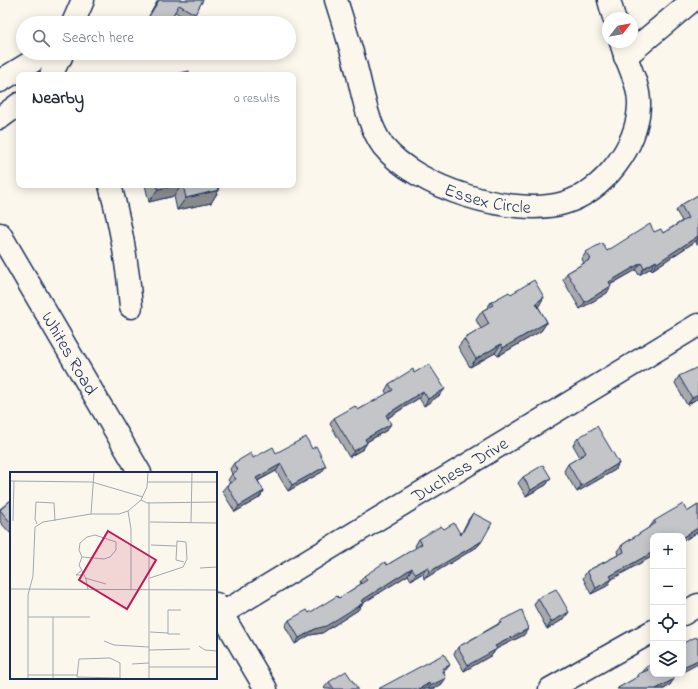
<!DOCTYPE html>
<meta charset="utf-8">
<style>
:root{--surface:#fff;--page:#f2f2f3;--text:#1f2937;--muted:#747a83;--line:#e0e1e3}
body{margin:0;font-family:"Indie Flower",sans-serif;background:var(--page);color:var(--text)}
.controls{position:absolute;right:12px;bottom:12px;display:grid;overflow:hidden;border-radius:8px;box-shadow:0 2px 10px #0003}
.controls button{width:36px;height:36px;display:grid;place-items:center;padding:0;border:0;border-bottom:1px solid var(--line);background:var(--surface);color:var(--text);font:20px sans-serif}
.compass{position:absolute;left:602px;top:12px;width:36px;height:36px;border-radius:50%;background:var(--surface);box-shadow:0 2px 10px #0003;rotate:59deg}
.list{margin:0;padding:0;list-style:none}
h2{display:flex;justify-content:space-between;align-items:center;height:52px;margin:0;padding:0 16px;font-size:17px}
h2 small{font-size:13px;font-weight:400;color:var(--muted)}
.icon{flex:none;width:22px;height:22px;fill:none;stroke:currentColor;stroke-width:2;stroke-linecap:round;stroke-linejoin:round}
.map{position:relative;flex:none;width:698px;height:689px;overflow:hidden}
.search{position:absolute;background:var(--surface);box-shadow:0 2px 10px #0003;left:16px;top:16px;width:280px;height:44px;display:flex;align-items:center;gap:10px;box-sizing:border-box;padding:0 14px;border-radius:22px;color:var(--muted);font-size:15px}
.panel{position:absolute;background:var(--surface);box-shadow:0 2px 10px #0003;left:16px;top:72px;width:280px;height:116px;border-radius:8px}
.map>svg:first-child{display:block}
.lines{fill:none;stroke-linecap:round;stroke-linejoin:round}
.minor-casing{stroke:#1b2f5e;stroke-width:25}
.minor{stroke:#fbf7ec;stroke-width:22}
.wall{fill:#a8a9ad;stroke:#1b2f5e}
.shaded-wall{fill:#888a8d;stroke:#1b2f5e}
.building{fill:#c3c5c9;stroke:#1b2f5e}
.labels{text-anchor:middle;stroke-width:3;stroke-linejoin:round;paint-order:stroke}
.street-label{font-size:18px;fill:#1b2f5e;stroke:#fbf7ec}
.inset-road{fill:none;stroke:#a1a7b3;stroke-width:1}
.view{fill:#c2185b;fill-opacity:0.15;stroke:#c2185b;stroke-width:2}
.inset-edge{fill:none;stroke:#1b2f5e;stroke-width:2}
</style>
<div class="map">
<svg width="698" height="689" viewBox="0 0 698 689">
<rect width="100%" height="100%" fill="#fbf7ec"/>
<filter id="ink" filterUnits="userSpaceOnUse"><feTurbulence type="fractalNoise" baseFrequency=".025" numOctaves="2"/><feDisplacementMap in="SourceGraphic" scale="8" xChannelSelector="R" yChannelSelector="G"/><feConvolveMatrix kernelMatrix="1 2 1 2 8 2 1 2 1" color-interpolation-filters="sRGB"/></filter>
<g filter="url(#ink)">
<g class="lines">
<g class="minor-casing">
<g id="minor">
<path id="s1" d="M336,0c7,22 14,44 20,67 7,26 11,57 27,79 33,42 131,72 181,57 40,-12 73,-56 75,-97 1,-22 -13,-44 -18,-64"/>
<path d="M609,0l5,18"/>
<path d="M73,23l10,-23"/>
<path d="M625,57l68,-57"/>
<path d="M51,75l11,-22"/>
<path d="M0,81l43,-26 18,2"/>
<path d="M0,118l19,-14"/>
<path d="M110,185c11,41 18,80 21,122"/>
<path id="s2" d="M0,234l140,239"/>
<path d="M216,604l50,85"/>
<path id="s3" d="M221,614l477,-289"/>
<path d="M683,614l15,-9"/>
<path d="M550,689l103,-58"/>
</g>
</g>
<use href="#minor" class="minor"/>
</g>
<path class="wall" d="M158,0h45l-12,21 -16,-9 -7,11h-23z
M145,185h73l1,5 -8,13 -34,7 -3,-14 -25,6z
M698,195v49h-1l-1,-3 -44,29 -1,-2 -12,7 -3,-5 -26,15 -3,8 -27,16 -17,-29 4,-7 17,-10 -2,-4 4,-7 21,-1 47,-19 9,1 19,-12 -6,-10 5,-6z
M511,294l33,3 -6,9 9,16 -6,9 -43,25 -3,-3 -25,14 -12,-20 6,-8 17,-10 -5,-9 6,-9 5,-3 4,-6z
M414,373l26,22 -16,11 -5,-8 -31,20 -1,12 -20,12 -4,7 -14,8 -19,-33 4,-6 24,-8 29,-16 -2,-3 4,-7z
M679,376l19,22 -11,7 -12,-22z
M578,438l41,25 -4,7 -38,22 -13,-21 4,-7 12,-7 -7,-12z
M276,453l46,19 -34,19 -12,-20 -18,10 6,10 -5,7 -24,14 -13,-21 5,-6 3,-2 -2,-3 4,-6 -2,-5 4,-6z
M523,477l28,1 -5,7 -20,11 -8,-13z
M11,500v34l-11,-12v-13z
M698,505v27l-15,9 -30,-5v20l-41,23 -5,7 -16,8 -8,-16 4,-7 31,-16 -1,-4 5,-6 28,-18 4,-6 33,-9z
M473,513l9,28 -5,6 -53,32 -1,-6 -12,7 -3,-5 -45,28 -5,7 -36,23 -12,2 -15,9 -10,-18 4,-6 20,-7 30,-15 22,-14 -1,-2 4,-6 23,-11 29,-17 -1,-2 4,-7 25,-10 17,5 7,-14z
M538,598l26,21 -17,10 -13,-24z
M500,621l24,14 -28,14 -4,6 -28,16 -10,-17 4,-7 40,-23z
M646,667l7,7h25l-5,3 1,2 -5,7 -5,3h-47l1,-1 18,-10 2,-4 5,-2z
M445,671l-2,1 -1,12 -9,5h-55z
M329,682l29,7h-33l-1,-1z"/>
<path class="shaded-wall" d="M177,185h5l-8,11 -25,6 9,-13z
M219,190l-8,13 -34,7 9,-12z
M698,236v2l-2,3 -44,29 5,-7z
M656,261l-5,7 -12,7 5,-7z
M641,263l-5,7 -32,18 5,-6z
M611,286l-4,7 -27,16 5,-7z
M544,297l-5,9 -9,6 6,-9z
M547,322l-6,9 -43,25 5,-8z
M501,344l-6,9 -25,14 6,-8z
M445,389l-5,6 -16,11 4,-7z
M423,391l-4,7 -38,24 5,-7z
M698,394v4l-11,7 5,-7z
M391,424l-4,6 -26,15 4,-6z
M367,443l-4,6 -14,8 5,-6z
M619,463l-4,7 -38,22 4,-6z
M281,464l-5,7 -25,13 5,-6z
M326,466l-4,6 -34,19 4,-6z
M551,478l-5,7 -20,11 5,-6z
M264,491l-5,7 -24,14 4,-6z
M698,528v4l-15,9v-4z
M482,541l-5,6 -53,32 5,-7z
M653,552v4l-41,23 -5,7 -16,8 5,-6 14,-12z
M428,567l-5,6 -12,7 5,-6z
M412,568l-4,7 -51,32 4,-6z
M363,603l-5,7 -36,23 -12,2 -15,9 4,-6z
M569,612l-5,7 -17,10 4,-7z
M528,629l-4,6 -28,14 -4,6 -28,16 4,-6 27,-19z
M698,660v4l-15,8v-5z
M450,665l-5,6 -8,5 5,-7z
M671,674h7l-12,6z
M446,678l-4,6 -9,5h-5l2,-3z
M674,679l-5,7 -5,3h-8z
M429,683l-4,6h-6z"/>
<path class="building" d="M159,0h44l-8,14 -16,-9 -11,18h-23z
M189,71l1,4h-18z
M157,185h20l-19,4z
M183,185h35l1,5 -33,8z
M698,195v41l-41,27 -1,-2 -12,7 -3,-5 -32,19 2,4 -26,16 -18,-29 24,-14 -5,-7 16,-9 5,8 43,-27 4,8 7,-3 2,4 25,-15 -7,-13z
M534,280l10,17 -8,6 11,19 -44,26 -2,-4 -25,15 -12,-20 25,-15 -7,-13 11,-6 -2,-3 18,-10 2,2z
M429,364l16,25 -17,10 -5,-8 -37,24 5,9 -26,15 2,4 -13,8 -20,-33 21,-12 3,4 35,-20 -4,-6 24,-15 1,4z
M698,367v27l-6,4 -13,-22z
M597,426l22,37 -38,23 -13,-22 18,-11 -8,-15z
M306,437l6,12 4,-3 10,20 -34,19 -11,-21 -25,14 8,13 -25,15 -12,-21 9,-6 -4,-5 6,-4 -4,-7 17,-10 2,5 20,-11 3,6z
M543,465l8,13 -20,12 -8,-13z
M11,500v23l-11,-13z
M683,504l4,8 11,-7v23l-15,9v-1h-30v16l-43,24 2,3 -16,9 -9,-17 37,-19 -2,-7 34,-22 -2,-2z
M473,513l19,10 -10,18 -53,31 -1,-5 -12,7 -4,-6 -51,33 2,2 -37,23 -11,3 -16,9 -10,-18 18,-10 2,3 28,-17 2,2 28,-18 -3,-4 21,-14 2,3 35,-21 -3,-5 22,-13 3,3 10,-6 7,12z
M556,589l13,23 -18,10 -13,-24z
M522,610l6,19 -33,17 2,3 -29,16 -10,-18 43,-24 -1,-2z
M696,637l1,2 1,-1v22l-15,7v-24z
M444,654l6,11 -8,4 4,9 -16,8 -1,-3 -10,6h-41z
M653,664v10h18l3,5 -18,10h-37l-1,-1 21,-12 -1,-2 10,-4 -2,-3z
M346,671l12,18h-24l-5,-7z"/>
</g>
<g class="labels">
<g class="street-label">
<text dy="6" stroke="none"><textPath href="#s1" startOffset="274">Essex Circle</textPath></text>
<text dy="6" stroke="none"><textPath href="#s2" startOffset="138">Whites Road</textPath></text>
<text dy="6" stroke="none"><textPath href="#s3" startOffset="279">Duchess Drive</textPath></text>
</g>
</g>
<g transform="translate(10 472)">
<rect width="207" height="207" fill="#fbf7ec"/>
<path class="inset-road" d="M0,9l82,1 51,15M137,10h70M131,28l6,3 70,-1M118,39l3,18v61M81,42l3,-42M3,49l1,-40M140,50l67,1M181,51l1,-51M27,52l-2,-5 1,-17 18,1 1,18M85,63l21,7v8l-6,7 -6,2 -22,-2 -3,-7 1,-7 7,-6zM141,73l25,1M72,85l-3,8 7,14 2,11M190,96l17,-1M71,99l-5,4h7M75,106l21,6M140,106l33,-11 4,-8 -1,-17 -9,-1 -1,19 8,2M0,117l207,1M18,145h62M43,145v62M140,160l18,1M170,162h-12v-24h13M94,169l10,4 35,2M189,174l6,4 12,1M139,178l41,-1M100,186l10,5v15l-43,-1 2,-18zM122,192l17,-1M139,195h68M18,203h49M18,207v-84l5,-19 2,-49 8,-5 48,-8h28l9,-3 13,-11 6,-13 1,-15M139,207v-177"/>
<path class="view" d="M98,59l48,29 -29,49 -48,-29z"/>
<rect width="207" height="207" class="inset-edge"/>
</g>
</svg>
<div class="controls">
<button>+</button>
<button>−</button>
<button><svg class="icon" aria-label="locate" viewBox="0 0 24 24"><circle cx="12" cy="12" r="6"/><path d="M12 2v4M12 18v4M2 12h4M18 12h4"/></svg></button>
<button><svg class="icon" aria-label="layers" viewBox="0 0 24 24"><path d="M12 4l9 5-9 5-9-5zM3 14l9 5 9-5"/></svg></button>
</div>
<svg class="compass" viewBox="-18 -18 36 36"><path d="M0-13l5 13h-10z" fill="#e53935"/><path d="M0 13l5-13h-10z" fill="#747a83"/></svg>
<div class="search"><svg class="icon" aria-label="search" viewBox="0 0 24 24"><circle cx="10" cy="10" r="6"/><path d="M15 15l6 6"/></svg>Search here</div>
<section class="panel">
<h2>Nearby<small>0 results</small></h2>
<ul class="list">
</ul>
</section>
</div>
